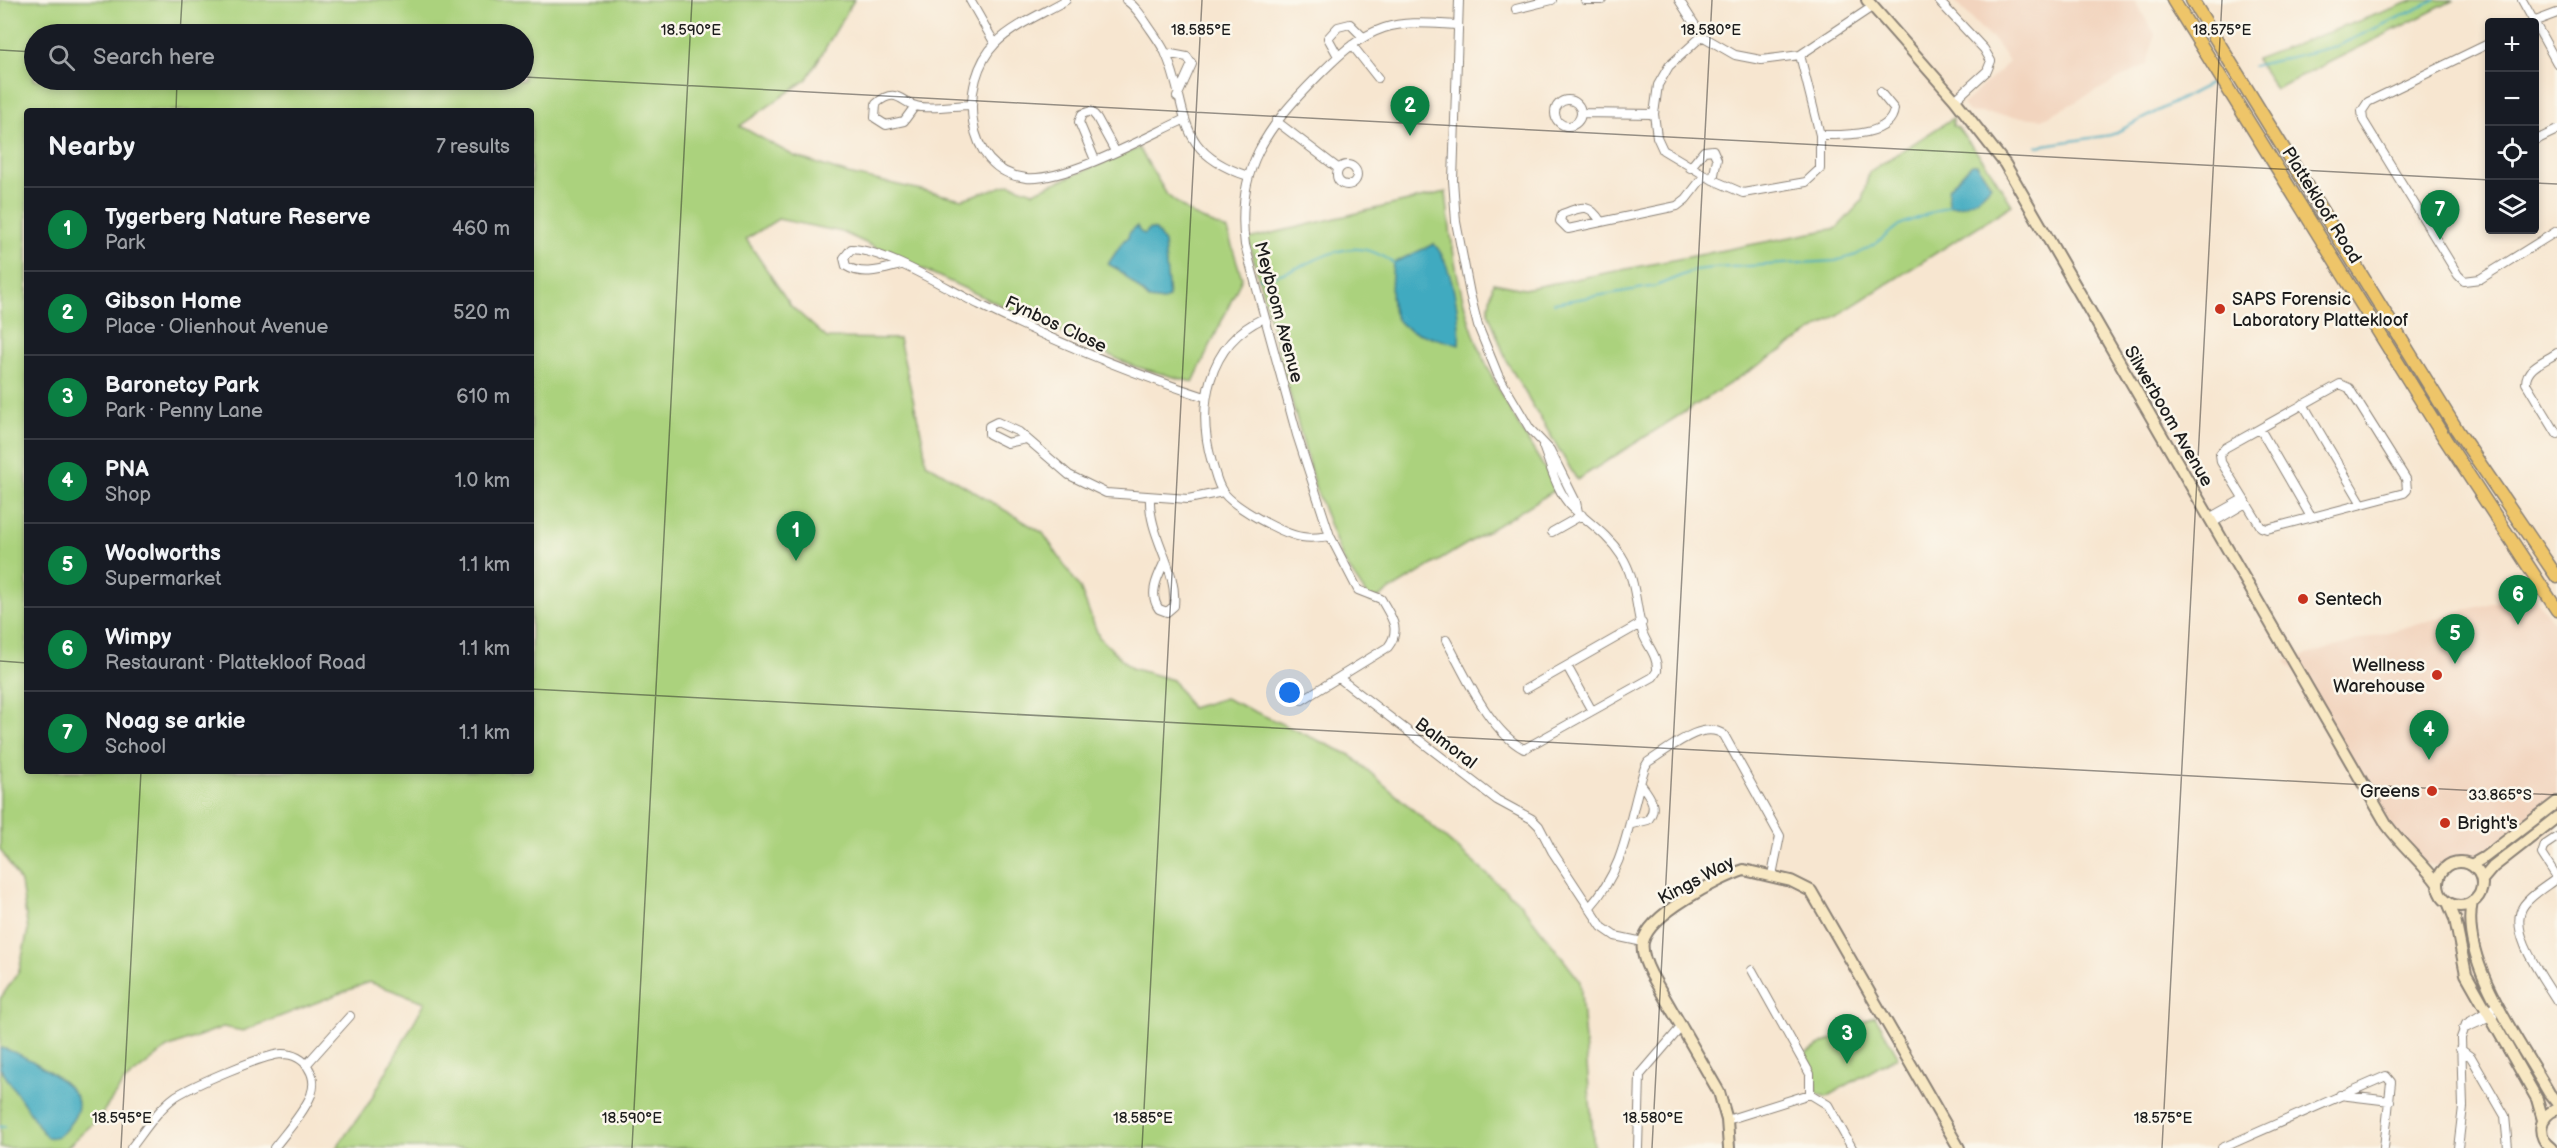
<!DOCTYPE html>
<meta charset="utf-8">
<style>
:root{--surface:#171b24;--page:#20242c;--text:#f1f3f6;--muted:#9ea1a6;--line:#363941;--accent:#0b8043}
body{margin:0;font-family:"Balsamiq Sans",sans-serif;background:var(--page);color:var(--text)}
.controls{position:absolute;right:18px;top:18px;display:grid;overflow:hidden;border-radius:6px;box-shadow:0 3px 9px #0003}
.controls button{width:54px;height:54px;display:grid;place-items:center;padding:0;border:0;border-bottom:2px solid var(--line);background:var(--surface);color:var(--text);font:30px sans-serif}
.you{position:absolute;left:1290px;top:693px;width:21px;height:21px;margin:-15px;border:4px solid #fff;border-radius:50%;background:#1a73e8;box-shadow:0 0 0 9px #1a73e833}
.badge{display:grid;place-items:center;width:39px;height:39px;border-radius:50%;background:var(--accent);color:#fff;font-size:20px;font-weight:700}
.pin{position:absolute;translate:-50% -50px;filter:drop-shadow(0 2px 3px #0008)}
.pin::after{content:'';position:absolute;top:32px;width:21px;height:18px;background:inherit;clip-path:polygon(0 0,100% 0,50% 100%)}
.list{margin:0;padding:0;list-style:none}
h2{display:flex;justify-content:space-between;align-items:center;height:78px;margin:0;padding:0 24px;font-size:26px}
h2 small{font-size:20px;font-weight:400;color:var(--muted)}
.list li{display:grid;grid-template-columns:39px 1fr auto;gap:18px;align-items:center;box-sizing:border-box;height:84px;padding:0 24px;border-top:2px solid var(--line)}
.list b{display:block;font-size:22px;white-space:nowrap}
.list p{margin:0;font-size:20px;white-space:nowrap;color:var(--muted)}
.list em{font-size:20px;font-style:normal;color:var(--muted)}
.icon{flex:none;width:33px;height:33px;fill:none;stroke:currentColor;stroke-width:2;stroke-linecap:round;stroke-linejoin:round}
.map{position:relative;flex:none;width:2557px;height:1148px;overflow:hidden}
.search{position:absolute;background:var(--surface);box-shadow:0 3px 9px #0003;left:24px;top:24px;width:510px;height:66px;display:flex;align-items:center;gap:15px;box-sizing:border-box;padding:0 21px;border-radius:33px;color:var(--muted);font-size:22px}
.panel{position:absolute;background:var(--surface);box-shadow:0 3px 9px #0003;left:24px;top:108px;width:510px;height:666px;border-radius:6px}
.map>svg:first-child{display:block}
.built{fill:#f2d4be}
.green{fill:#abd27d;stroke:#64774c;stroke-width:1.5;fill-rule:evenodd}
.water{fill:#40aac0;stroke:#2e636e;stroke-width:1.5}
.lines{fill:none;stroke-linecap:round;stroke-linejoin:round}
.stream{stroke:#40aac0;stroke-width:2}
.street-casing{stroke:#8a8176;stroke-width:10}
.secondary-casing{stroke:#8a8176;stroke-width:14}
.primary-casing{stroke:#8a8176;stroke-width:15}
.street{stroke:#fff;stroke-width:8}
.secondary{stroke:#f8e8c3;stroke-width:10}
.primary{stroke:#eec569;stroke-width:12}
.ticks{fill:none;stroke:#1c1c1c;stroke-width:1.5;stroke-opacity:0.45}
.poi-dot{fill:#c8321e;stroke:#fbf7ec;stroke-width:2}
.labels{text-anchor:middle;stroke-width:5;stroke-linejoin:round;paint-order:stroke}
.street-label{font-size:18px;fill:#1c1c1c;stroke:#fbf7ec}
.poi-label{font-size:18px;fill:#1c1c1c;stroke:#fbf7ec;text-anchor:start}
.ticks-label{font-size:15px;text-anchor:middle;fill:#1c1c1c;stroke:#fbf7ec;stroke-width:5;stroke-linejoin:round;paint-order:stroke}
</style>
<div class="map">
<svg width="2557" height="1148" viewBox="0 0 2557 1148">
<rect width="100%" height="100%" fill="#fbf7ec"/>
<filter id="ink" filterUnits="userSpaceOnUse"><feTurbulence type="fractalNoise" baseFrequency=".0167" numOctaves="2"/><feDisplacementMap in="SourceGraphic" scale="12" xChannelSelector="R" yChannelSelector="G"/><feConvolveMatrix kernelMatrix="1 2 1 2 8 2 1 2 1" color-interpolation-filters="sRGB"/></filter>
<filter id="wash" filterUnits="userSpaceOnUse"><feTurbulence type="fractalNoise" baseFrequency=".008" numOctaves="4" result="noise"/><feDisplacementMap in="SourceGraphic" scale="24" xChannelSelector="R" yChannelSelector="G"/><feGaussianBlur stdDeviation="1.35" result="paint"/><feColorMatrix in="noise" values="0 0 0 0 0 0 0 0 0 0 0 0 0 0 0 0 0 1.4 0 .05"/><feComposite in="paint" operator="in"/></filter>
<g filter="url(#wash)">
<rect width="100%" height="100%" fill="#f7e6d0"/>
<path class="built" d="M1954,0h180l21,34 -8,30 -104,55 -74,-7 -6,-8 46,-42 -17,-25 -2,1z
M2531,592l26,34v170l-88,68 -24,3 -21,-2 -22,-20 -99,-164 -18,-20z"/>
<path class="green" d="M0,0h854l-47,79 -67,47 54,30 54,18 114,25 48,-15 23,8 106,-44 28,47 26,20 34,15 15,48 -49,104 -60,-16 -291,-134 -64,-13 -32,20 45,67 36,32 72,1 24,102 3,22 117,70 37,55 19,49 32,31 42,12 18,28 34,-10 125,57 171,149 59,77 14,167h-1258l33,-45 56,-101 -56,-20 -126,49 -20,-4 -56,21 -43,34 -26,37 -32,29h-66v-149l19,-28 9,-41 -7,-47 -21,-34zM34,34h490v46h-490zM27,111h504v660h-504z
M2415,0h39l-178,89 -20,-30z
M1953,118v8l4,1 32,41 23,37 -435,275 -70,-118 -19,-50 5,-29 31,6 313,-61 25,-27 7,-29z
M1446,192c4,44 10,89 24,131 19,59 55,112 87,166l-186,113 -28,-42 -28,-73 -67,-248z
M1875,1016l23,40 -72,41 -9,-4 -3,-22 -10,-17z"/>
<path class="water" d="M1972,164h5l14,21c-9,13 -27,23 -42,21l-1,-17z
M1137,226l3,6 5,2 4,-5 7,1 8,13 5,54 -6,4 -14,-2 -30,-29 -11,-6 16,-24 4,-2 1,-5z
M1434,244c18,18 27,76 25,101 -61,-18 -73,-12 -66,-82z
M0,1048c18,2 78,36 78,56 0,8 -4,15 -9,21 -6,9 -12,14 -23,12l-46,-69z"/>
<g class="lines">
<path class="stream" d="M2253,66l84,-20 99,-46
M2037,146l74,-11 99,-51
M1260,278c50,-4 85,-53 133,-15
M1554,303l102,-17 39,-16 18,-2 122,-7 21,-6 21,-12 22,-18 50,-19
M0,1127l5,-1"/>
</g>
</g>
<g filter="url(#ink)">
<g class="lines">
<g class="street-casing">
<path id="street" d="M970,0l25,44
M1066,0c-22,13 -52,25 -70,43 -38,38 -33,128 30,135 39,4 120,-41 157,-58
M1126,0c9,6 15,15 21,24 6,9 13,18 18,28 26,57 6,99 83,124
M1459,0l-6,180 3,42 14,72 8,32 20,49 32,54 20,21 26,52 2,10
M1585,0h17
M1679,0l23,36 33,19 26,5 39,-5 72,-48
M1938,0l46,49 7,12 -4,10 -32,29
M2522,0l35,63
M1516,9l36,-9
M2533,22l24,-9
M1702,36l-33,30 -11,19 -4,29 3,23 6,13 50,30 30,13 63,-11 14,-13v-34l-20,-80
M2490,43l-122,59 -6,9 1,9 95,155 6,6 16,-2 77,-48
M1352,45l26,33
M1166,53l21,4 5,7 -15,33
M1338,56l-10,-18 10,-11 12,-3 12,12
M1555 113a13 13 0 1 1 26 0a13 13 0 1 1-26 0Z
M915,106l-11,15 -18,4 -11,-7 1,-14c20,-18 26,-1 40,2 12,4 40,-1 54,-1
M1581,113l73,1
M1276,121l63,48
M1820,135c19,0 71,3 74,-26l-14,-17
M2534,141l23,-11
M2490,152v6
M1095,160l-16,-38 3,-8 9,-3 6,7 18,33
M1337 175a10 10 0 1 1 20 0a10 10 0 1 1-20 0Z
M1690,168l14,-17 9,-1 4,9 -4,21
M1601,222c-12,-20 -19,-15 -39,-8l-2,7 8,8 109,-23 9,-7 18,-23
M901,265c-17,4 -38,12 -55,1l-2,-8 7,-9c36,1 96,40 129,56 74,36 147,67 225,92
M1264,318c-57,26 -68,89 -52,145 3,9 5,21 11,29 12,16 60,42 79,45 10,2 19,0 28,-1
M2557,353c-12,8 -31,14 -31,30l31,51
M2340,384l9,4 57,91 1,11 -3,3 -137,36 -6,-2 -40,-65 -1,-8 5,-6z
M2303,404l59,100
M2260,429l51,88
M1026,439l-19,4 -18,-9v-8l8,-4 22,10 50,43 37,18 82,6 35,-7
M1150,497c-2,39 28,71 24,109l-7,6 -8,-3c-11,-15 -1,-33 6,-48
M2209,518l34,-19
M2212,523l34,-20
M1552,532l30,-17
M1446,640c19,34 42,90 78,109l129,-72 4,-6c1,-15 -9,-24 -14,-37 -8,-27 -6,-54 -22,-79 -13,-20 -32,-32 -49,-48 -15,-14 -22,-43 -29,-61
M1567,666l25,45
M1339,678l158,122 35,19 7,7 13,25 50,76 13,9 28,6
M1526,689l116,-66
M1302,700l86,-53c14,-18 3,-30 -7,-48l-23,-9 -28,-54 -33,-101 -52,-190c-10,-76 22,-118 73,-169 20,-20 39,-39 66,-48 23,-8 51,-4 74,-3
M1632,824l16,-4c11,-14 1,-25 -8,-37
M2557,837l-12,8 -3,9 15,23
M2557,878c-10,8 -25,16 -33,27 -18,25 20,74 33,96
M1589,908c39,-43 39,-90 56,-141l3,-5c20,-12 55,-44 76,-27l56,101 -8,39
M1752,970l58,104v20
M2463,1029l30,-13
M2460,1049l11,8 34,59 3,32
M306,1065l44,-49
M2340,1095l50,6
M1727,1120l83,-26 18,11 24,43
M131,1148c14,-18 27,-39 45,-52 18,-11 86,-41 106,-42 11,0 22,5 27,15 5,8 5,18 2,26 -8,19 -25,37 -37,53
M1638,1148l2,-73 42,-49
M2222,1148l164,-72 5,6 -7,66
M2458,1148l5,-41 -2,-69 5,-14 32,-19"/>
</g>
<g class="secondary-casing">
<path id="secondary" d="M1867,0l88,100 50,64 382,661c16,22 36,38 51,59
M2438 884a22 22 0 1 1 44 0a22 22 0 1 1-44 0Z
M2471,865l14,-8 72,-55
M2482,880l11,-13 64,-50
M2448,902l7,17 11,55 71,125 6,21
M2472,902c-13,59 48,140 77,191l8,10
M1729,1148l-2,-28 -8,-28 -68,-118c-5,-10 -10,-21 -8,-32 6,-28 76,-64 101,-72l47,11 20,10 148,257
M2552,1148c-16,-11 -14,-32 5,-39"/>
</g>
<g class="primary-casing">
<path id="primary" d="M2173,0l272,439 112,171
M2192,0l265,430 100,147"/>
</g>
<use href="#street" class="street"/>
<use href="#secondary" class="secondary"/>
<use href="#primary" class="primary"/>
</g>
</g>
<path class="ticks" d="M180,34l2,-34M0,50l34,2M524,77l1966,103M176,111l1,-31M2534,183l23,1M0,661l27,2M531,689l2026,106M121,1148l20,-377M632,1148l60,-1148M1142,1148l60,-1148M1652,1148l60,-1148M2162,1148l60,-1148"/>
<g class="poi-dot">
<circle cx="2220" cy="309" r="6"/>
<circle cx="2303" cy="599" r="6"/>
<circle cx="2437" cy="675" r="6"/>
<circle cx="2432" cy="791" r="6"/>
<circle cx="2445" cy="823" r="6"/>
</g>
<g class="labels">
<g class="street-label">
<text transform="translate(2322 205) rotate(58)" y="6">Plattekloof Road</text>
<text transform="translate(1279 312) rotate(75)" y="6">Meyboom Avenue</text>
<text transform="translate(1056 324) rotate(25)" y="6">Fynbos Close</text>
<text transform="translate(2169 416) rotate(60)" y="6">Silwerboom Avenue</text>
<text transform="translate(1446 743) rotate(37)" y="6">Balmoral</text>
<text transform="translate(1696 880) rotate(-28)" y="6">Kings Way</text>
</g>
<g class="poi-label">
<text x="2232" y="305">SAPS Forensic<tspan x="2232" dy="21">Laboratory Plattekloof</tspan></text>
<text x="2315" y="605">Sentech</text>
<text x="2425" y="671" text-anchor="end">Wellness<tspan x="2425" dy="21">Warehouse</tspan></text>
<text x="2420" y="797" text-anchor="end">Greens</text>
<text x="2457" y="829">Bright's</text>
</g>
</g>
<g class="ticks-label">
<text x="691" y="35">18.590°E</text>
<text x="1201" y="35">18.585°E</text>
<text x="1711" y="35">18.580°E</text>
<text x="2222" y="35">18.575°E</text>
<text x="2500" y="800">33.865°S</text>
<text x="122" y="1123">18.595°E</text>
<text x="632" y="1123">18.590°E</text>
<text x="1143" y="1123">18.585°E</text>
<text x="1653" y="1123">18.580°E</text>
<text x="2163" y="1123">18.575°E</text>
</g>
</svg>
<div class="controls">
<button>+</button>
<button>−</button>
<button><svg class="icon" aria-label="locate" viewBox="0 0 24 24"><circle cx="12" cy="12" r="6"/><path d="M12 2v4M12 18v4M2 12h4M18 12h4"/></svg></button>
<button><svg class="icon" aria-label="layers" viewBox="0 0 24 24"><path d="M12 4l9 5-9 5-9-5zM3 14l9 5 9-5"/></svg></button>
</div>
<div class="you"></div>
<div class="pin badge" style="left:796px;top:561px">1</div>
<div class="pin badge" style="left:1410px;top:136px">2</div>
<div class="pin badge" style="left:1847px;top:1064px">3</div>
<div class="pin badge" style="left:2429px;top:760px">4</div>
<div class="pin badge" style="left:2455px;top:664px">5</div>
<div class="pin badge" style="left:2518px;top:625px">6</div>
<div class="pin badge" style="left:2440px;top:240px">7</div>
<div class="search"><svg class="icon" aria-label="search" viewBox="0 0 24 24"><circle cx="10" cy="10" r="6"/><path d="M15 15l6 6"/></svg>Search here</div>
<section class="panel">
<h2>Nearby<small>7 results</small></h2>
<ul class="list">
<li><span class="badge">1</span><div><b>Tygerberg Nature Reserve</b><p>Park</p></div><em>460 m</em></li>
<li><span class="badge">2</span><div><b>Gibson Home</b><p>Place · Olienhout Avenue</p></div><em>520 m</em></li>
<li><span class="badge">3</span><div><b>Baronetcy Park</b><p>Park · Penny Lane</p></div><em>610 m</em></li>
<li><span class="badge">4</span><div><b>PNA</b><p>Shop</p></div><em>1.0 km</em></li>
<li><span class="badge">5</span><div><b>Woolworths</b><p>Supermarket</p></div><em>1.1 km</em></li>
<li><span class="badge">6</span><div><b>Wimpy</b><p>Restaurant · Plattekloof Road</p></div><em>1.1 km</em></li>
<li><span class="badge">7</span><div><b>Noag se arkie</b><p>School</p></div><em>1.1 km</em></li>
</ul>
</section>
</div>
